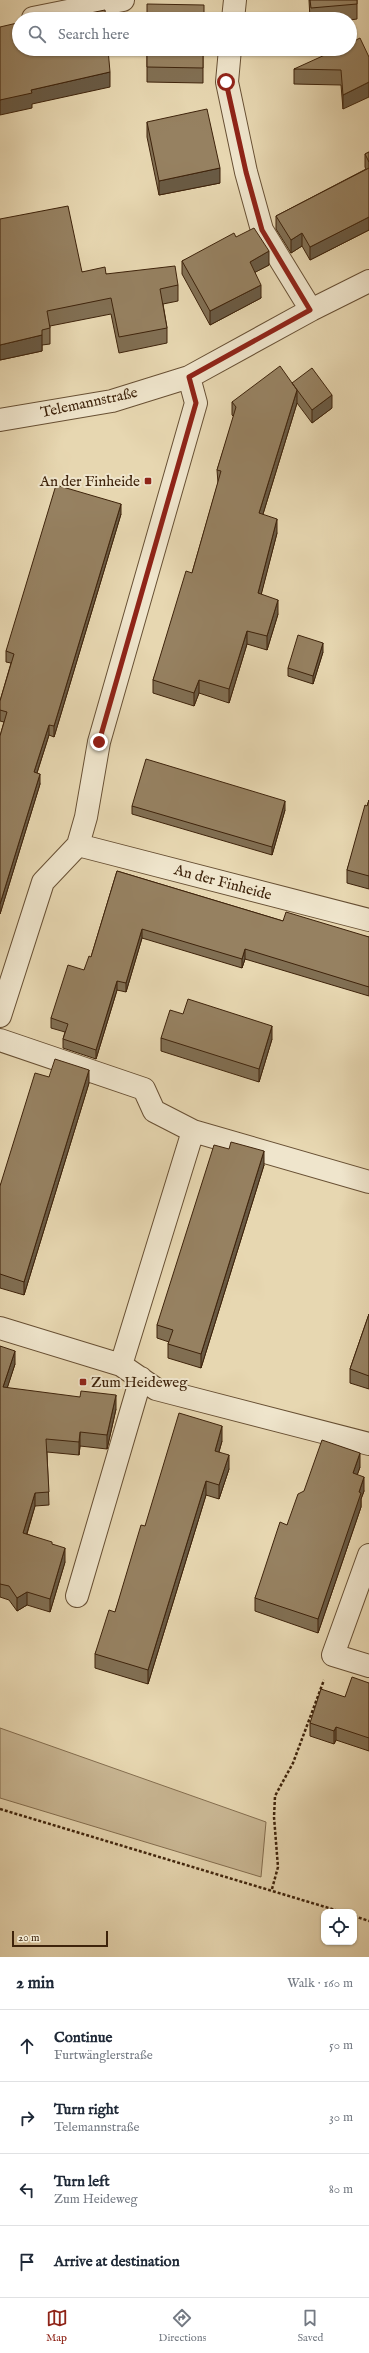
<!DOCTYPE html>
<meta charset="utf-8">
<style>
:root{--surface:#fff;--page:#f6f6f7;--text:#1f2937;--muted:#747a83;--line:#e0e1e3;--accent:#8f2418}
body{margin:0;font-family:"IM FELL English",serif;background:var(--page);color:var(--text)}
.controls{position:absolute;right:12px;bottom:12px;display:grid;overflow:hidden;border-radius:8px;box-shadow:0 1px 3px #0004}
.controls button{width:36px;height:36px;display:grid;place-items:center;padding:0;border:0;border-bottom:1px solid var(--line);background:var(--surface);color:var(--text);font:20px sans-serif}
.scale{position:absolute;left:12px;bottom:10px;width:96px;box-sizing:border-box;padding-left:4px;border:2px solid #3e230b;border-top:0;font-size:11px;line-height:14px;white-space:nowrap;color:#3e230b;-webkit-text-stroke:3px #efe5cc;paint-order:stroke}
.stop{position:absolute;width:12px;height:12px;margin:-9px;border:3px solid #8f2418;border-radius:50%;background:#fff}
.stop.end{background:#8f2418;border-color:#fff;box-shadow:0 1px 4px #0008}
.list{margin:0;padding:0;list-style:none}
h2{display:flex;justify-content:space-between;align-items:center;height:52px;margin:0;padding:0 16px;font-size:17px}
h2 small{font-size:13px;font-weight:400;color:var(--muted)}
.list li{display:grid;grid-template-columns:26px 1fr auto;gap:12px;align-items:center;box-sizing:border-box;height:72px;padding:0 16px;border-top:1px solid var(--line)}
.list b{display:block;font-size:15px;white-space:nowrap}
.list p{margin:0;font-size:13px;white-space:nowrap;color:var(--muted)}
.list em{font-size:13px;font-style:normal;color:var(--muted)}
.icon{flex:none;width:22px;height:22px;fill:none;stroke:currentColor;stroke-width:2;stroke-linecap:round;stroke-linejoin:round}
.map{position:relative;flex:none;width:369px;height:1957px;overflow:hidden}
.search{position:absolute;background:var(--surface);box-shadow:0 1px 3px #0004;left:12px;right:12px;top:12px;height:44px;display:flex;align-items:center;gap:10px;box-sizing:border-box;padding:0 14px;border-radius:22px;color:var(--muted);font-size:15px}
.sheet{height:340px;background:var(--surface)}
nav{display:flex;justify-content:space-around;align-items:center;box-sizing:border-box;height:56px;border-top:1px solid var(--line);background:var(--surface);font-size:11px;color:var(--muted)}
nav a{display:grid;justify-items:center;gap:2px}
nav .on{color:var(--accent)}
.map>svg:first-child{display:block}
.green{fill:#cab895;stroke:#846e50}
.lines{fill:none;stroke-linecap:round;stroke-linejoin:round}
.minor-casing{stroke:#685034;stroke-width:24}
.path{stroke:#3e230b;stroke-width:2.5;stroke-dasharray:3 2;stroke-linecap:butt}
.minor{stroke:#efe5cc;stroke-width:22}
.wall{fill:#816f53;stroke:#3e230b}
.shaded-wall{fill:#695a44;stroke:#3e230b}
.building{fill:#968161;stroke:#3e230b}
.route{stroke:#8f2418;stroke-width:5}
.poi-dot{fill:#8f2418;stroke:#efe5cc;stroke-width:1.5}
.labels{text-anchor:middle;stroke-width:4;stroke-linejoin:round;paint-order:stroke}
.street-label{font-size:15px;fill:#3e230b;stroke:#efe5cc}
.poi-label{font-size:15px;fill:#3e230b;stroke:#efe5cc;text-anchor:end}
</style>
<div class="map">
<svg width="369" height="1957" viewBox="0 0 369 1957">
<rect width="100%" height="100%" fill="#e7d7b1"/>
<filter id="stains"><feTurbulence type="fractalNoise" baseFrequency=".005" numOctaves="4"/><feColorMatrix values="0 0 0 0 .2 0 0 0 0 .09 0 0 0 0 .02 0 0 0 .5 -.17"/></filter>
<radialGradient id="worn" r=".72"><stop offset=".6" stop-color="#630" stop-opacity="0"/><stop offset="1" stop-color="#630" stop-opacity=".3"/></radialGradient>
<path class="green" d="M0,1728l266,94 -5,55 -261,-79z"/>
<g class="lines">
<g class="minor-casing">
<path id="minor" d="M33,18l90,-18
M233,19l2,-19
M230,49l-3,33 19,90 16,58 49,80
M0,420l112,-19 77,-24 122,-67 58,-29
M78,845l291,75
M0,1016l43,-134 35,-37 8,-28 13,-75 97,-339 -7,-26
M0,1040l144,49 10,22 39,20 -72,234
M193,1131l176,51
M0,1328l121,37 35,24 213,55
M369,1555l-36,100 36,11
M77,1596l64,-218"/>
</g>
<path class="path" d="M0,1809l342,103
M272,1889l6,-22 -4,-50 1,-21 18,-33 31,-83
M354,1916l15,5"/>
<use href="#minor" class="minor"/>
</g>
<path class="wall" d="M309,0h48v19l-7,1v-1h-40z
M147,49h56v34l-56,-1z
M369,57l-26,52 -2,-24 -47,-1v-15z
M147,122l73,61 -61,12 -12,-58z
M369,152v78l-59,30 -8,-14 -11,7 -15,-24v-13l90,-47 -1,-2v-13z
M236,237l33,28 -14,7 6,26 -51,27 -28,-51v-13z
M82,272l24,2 72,11v16l-15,3 4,24v15l-48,10 -8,-39 -61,12v18l-8,1v6l-42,9z
M292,383l40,25 -20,15 -15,-20 -34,111 14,19 -16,61 17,20 -11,36 -20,-6 -18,59 -30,-10 -5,13 -41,-13v-13l39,-107 26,-90 -1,-13 17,-53 -2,-2v-13z
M121,514l-67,223 -5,-2 -12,38 3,11 -40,130v-178l4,-14 -4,-1v-20l11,-38 -5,-1v-11z
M323,652l-10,32 -25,-8v-8z
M369,800v89l-22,-6v-13z
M132,806l153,4 -13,45 -140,-41z
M117,871l166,50 86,16v59l-124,-37 -3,9 -100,-30 -16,54 -9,-2 -21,69 -33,-11v-9l2,-7 -14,-4v-10l33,-48 7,-13z
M161,1038l111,1 -13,43 -98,-31z
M49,1077l40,6 -65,212 -24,-7v-102z
M264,1165l-63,203 -33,-10v-14l1,-2 -12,-4v-13z
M369,1314v75l-19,-6v-14z
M0,1346l15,18 -8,24 109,21 -9,40 -27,-3 -1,9 -32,-3 2,53 -14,1 -8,28 25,10 13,18 -15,50 -23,-7 -10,6 -8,-11 -9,-3z
M222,1441l-3,11 10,17 -10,30 -13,-4 -58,189 -53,-16v-14l20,-42 30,-86z
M360,1467l-3,8 7,16 -3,8v8l-43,126 -63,-22v-13l32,-73z
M369,1683v68l-33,-11 -2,4 -24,-8v-13l35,-26z"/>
<path class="shaded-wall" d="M110,72v15l-78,17v4l-32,7v-15l31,-10z
M369,82v15l-26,12v-14z
M220,168v15l-61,12v-14z
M369,217v13l-59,30v-13z
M302,233v13l-11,7v-13z
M269,251v14l-19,10v-13z
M261,285v13l-51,27v-14z
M42,335v16l-42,9v-15z
M297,390v13l-38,124v-14z
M332,395v13l-20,15v-13z
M121,504v10l-67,223v-11z
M277,519v14l-19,74v-14z
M278,600v14l-11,36v-14z
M247,631v13l-18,59v-14z
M323,643v9l-10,32v-8z
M199,680v13l-5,13v-13z
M49,725v10l-15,47v-10z
M40,774v10l-40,130v-10z
M285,801v9l-13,45v-8z
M142,929v9l-16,54v-9z
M245,949v10l-3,9v-9z
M117,981v9l-21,69v-9z
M272,1026v13l-13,43v-13z
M89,1070v13l-65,212v-13z
M264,1151v14l-63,203v-14z
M15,1351v13l-12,37v-14z
M116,1395v14l-9,40v-14z
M222,1426v15l-7,24v-14z
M80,1432v14l-1,9v-13z
M360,1453v14l-7,20v-14z
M229,1455v14l-10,30v-14z
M364,1477v14l-3,8v8l-43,126v-14z
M206,1481v14l-58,189v-14z
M35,1493v13l-12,40v-13z
M65,1548v14l-15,50v-13z
M27,1592v13l-10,6v-13z
M336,1727v13l-2,4v-13z"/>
<path class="building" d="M310,0h47v4l-46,4z
M147,4l57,1v14h-57z
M105,10l1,9h-45z
M17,23l1,5h1v21h89l2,23 -79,18 1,3 -32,7v-73z
M360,38l9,19v25l-26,13 -2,-25 -47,-1 44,-20h12v-6z
M147,49h56v19l-56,-1z
M207,109l13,59 -61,13 -12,-59z
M369,152v10l-4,-8z
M369,168v49l-59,30 -8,-14 -11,7 -15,-24z
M68,206l14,66 23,-5 1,7 69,-8 3,19 -18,4 7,39 -48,9 -8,-39 -64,13 3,17 -8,2v5l-42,10v-126z
M254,228l15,23 -19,11 11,23 -51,26 -28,-50 52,-28 2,4z
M280,366l17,24 -38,123 18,6 -19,74 20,7 -11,36 -20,-5 -18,58 -30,-9 -5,13 -41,-13 33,-109 6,2 29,-102 -4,-1 19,-63 -4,-5z
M312,368l20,27 -20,15 -20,-27z
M56,485l65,19 -67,222 -5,-1 -15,47 6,2 -40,130v-168l7,-24 -7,-2v-9l14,-47 -8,-3z
M298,635l25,8 -10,33 -25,-8z
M146,759l139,42 -13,46 -140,-41z
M369,800v76l-22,-6 18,-65 2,1z
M117,871l166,50 3,-9 83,25v50l-124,-38 -3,10 -100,-30 -16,54 -9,-2 -21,69 -33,-11 5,-15 -17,-6 17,-53 16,5 5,-14 2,1z
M188,999l84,27 -13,43 -98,-31 9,-28 13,4z
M55,1059l34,11 -65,212 -24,-8v-88l35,-113 14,4z
M231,1142l33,9 -63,203 -33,-10 5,-14 -16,-5 57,-180 15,4z
M369,1314v62l-19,-7z
M0,1346l15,5 -12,36 77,10 1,-6 35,4 -9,40 -27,-3 -1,10 -33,-3 3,53 -14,1 -12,40 29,9v2l13,4 -15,51 -23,-7 -10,6 -8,-12 -9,-2z
M179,1413l43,13 -7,25 14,4 -10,30 -13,-4 -58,189 -53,-16 14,-44 6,2 26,-87 4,1z
M322,1440l38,13 -7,20 11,4 -5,15 2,1 -43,126 -63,-21 25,-76 7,3 11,-31 6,-3z
M352,1677l17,6v55l-33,-11 -2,4 -24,-8 11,-34 24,8z"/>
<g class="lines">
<path class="route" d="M99,742l97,-339 -7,-26 121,-67 -48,-80 -16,-58 -20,-90"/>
</g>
<g class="poi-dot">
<rect x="144" y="477" width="8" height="8" rx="2"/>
<rect x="79" y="1378" width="8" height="8" rx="2"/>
</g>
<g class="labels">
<g class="street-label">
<text transform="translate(89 402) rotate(-12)" y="5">Telemannstraße</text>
<text transform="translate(223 882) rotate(15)" y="5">An der Finheide</text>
</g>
<g class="poi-label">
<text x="140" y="486">An der Finheide</text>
<text x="91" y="1387" text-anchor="start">Zum Heideweg</text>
</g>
</g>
<rect width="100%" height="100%" filter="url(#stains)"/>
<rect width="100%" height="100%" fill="url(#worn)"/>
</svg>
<div class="controls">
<button><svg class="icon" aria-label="locate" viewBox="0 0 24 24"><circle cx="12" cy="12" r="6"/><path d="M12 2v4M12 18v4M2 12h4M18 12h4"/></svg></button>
</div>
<div class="scale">20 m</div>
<div class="stop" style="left:226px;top:82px"></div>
<div class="stop end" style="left:99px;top:742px"></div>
<div class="search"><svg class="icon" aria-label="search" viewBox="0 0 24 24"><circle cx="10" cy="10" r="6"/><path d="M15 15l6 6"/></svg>Search here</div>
</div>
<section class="sheet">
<h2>2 min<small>Walk · 160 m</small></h2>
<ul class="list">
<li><svg class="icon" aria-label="ahead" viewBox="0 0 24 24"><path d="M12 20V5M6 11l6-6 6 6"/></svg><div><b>Continue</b><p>Furtwänglerstraße</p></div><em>50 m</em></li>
<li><svg class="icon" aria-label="right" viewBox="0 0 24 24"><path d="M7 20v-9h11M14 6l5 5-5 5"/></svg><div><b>Turn right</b><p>Telemannstraße</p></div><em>30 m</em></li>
<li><svg class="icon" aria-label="left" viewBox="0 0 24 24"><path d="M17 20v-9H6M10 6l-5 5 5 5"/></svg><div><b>Turn left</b><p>Zum Heideweg</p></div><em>80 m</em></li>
<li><svg class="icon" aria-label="arrive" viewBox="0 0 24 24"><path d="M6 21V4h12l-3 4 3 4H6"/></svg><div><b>Arrive at destination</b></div></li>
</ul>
</section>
<nav>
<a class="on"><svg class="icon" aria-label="map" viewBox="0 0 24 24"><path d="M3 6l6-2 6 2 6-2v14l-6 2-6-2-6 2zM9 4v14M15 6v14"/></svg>Map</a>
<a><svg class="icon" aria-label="directions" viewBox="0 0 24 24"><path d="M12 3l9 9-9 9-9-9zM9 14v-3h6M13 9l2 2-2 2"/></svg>Directions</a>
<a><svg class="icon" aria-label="saved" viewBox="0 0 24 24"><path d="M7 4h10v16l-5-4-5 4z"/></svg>Saved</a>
</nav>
